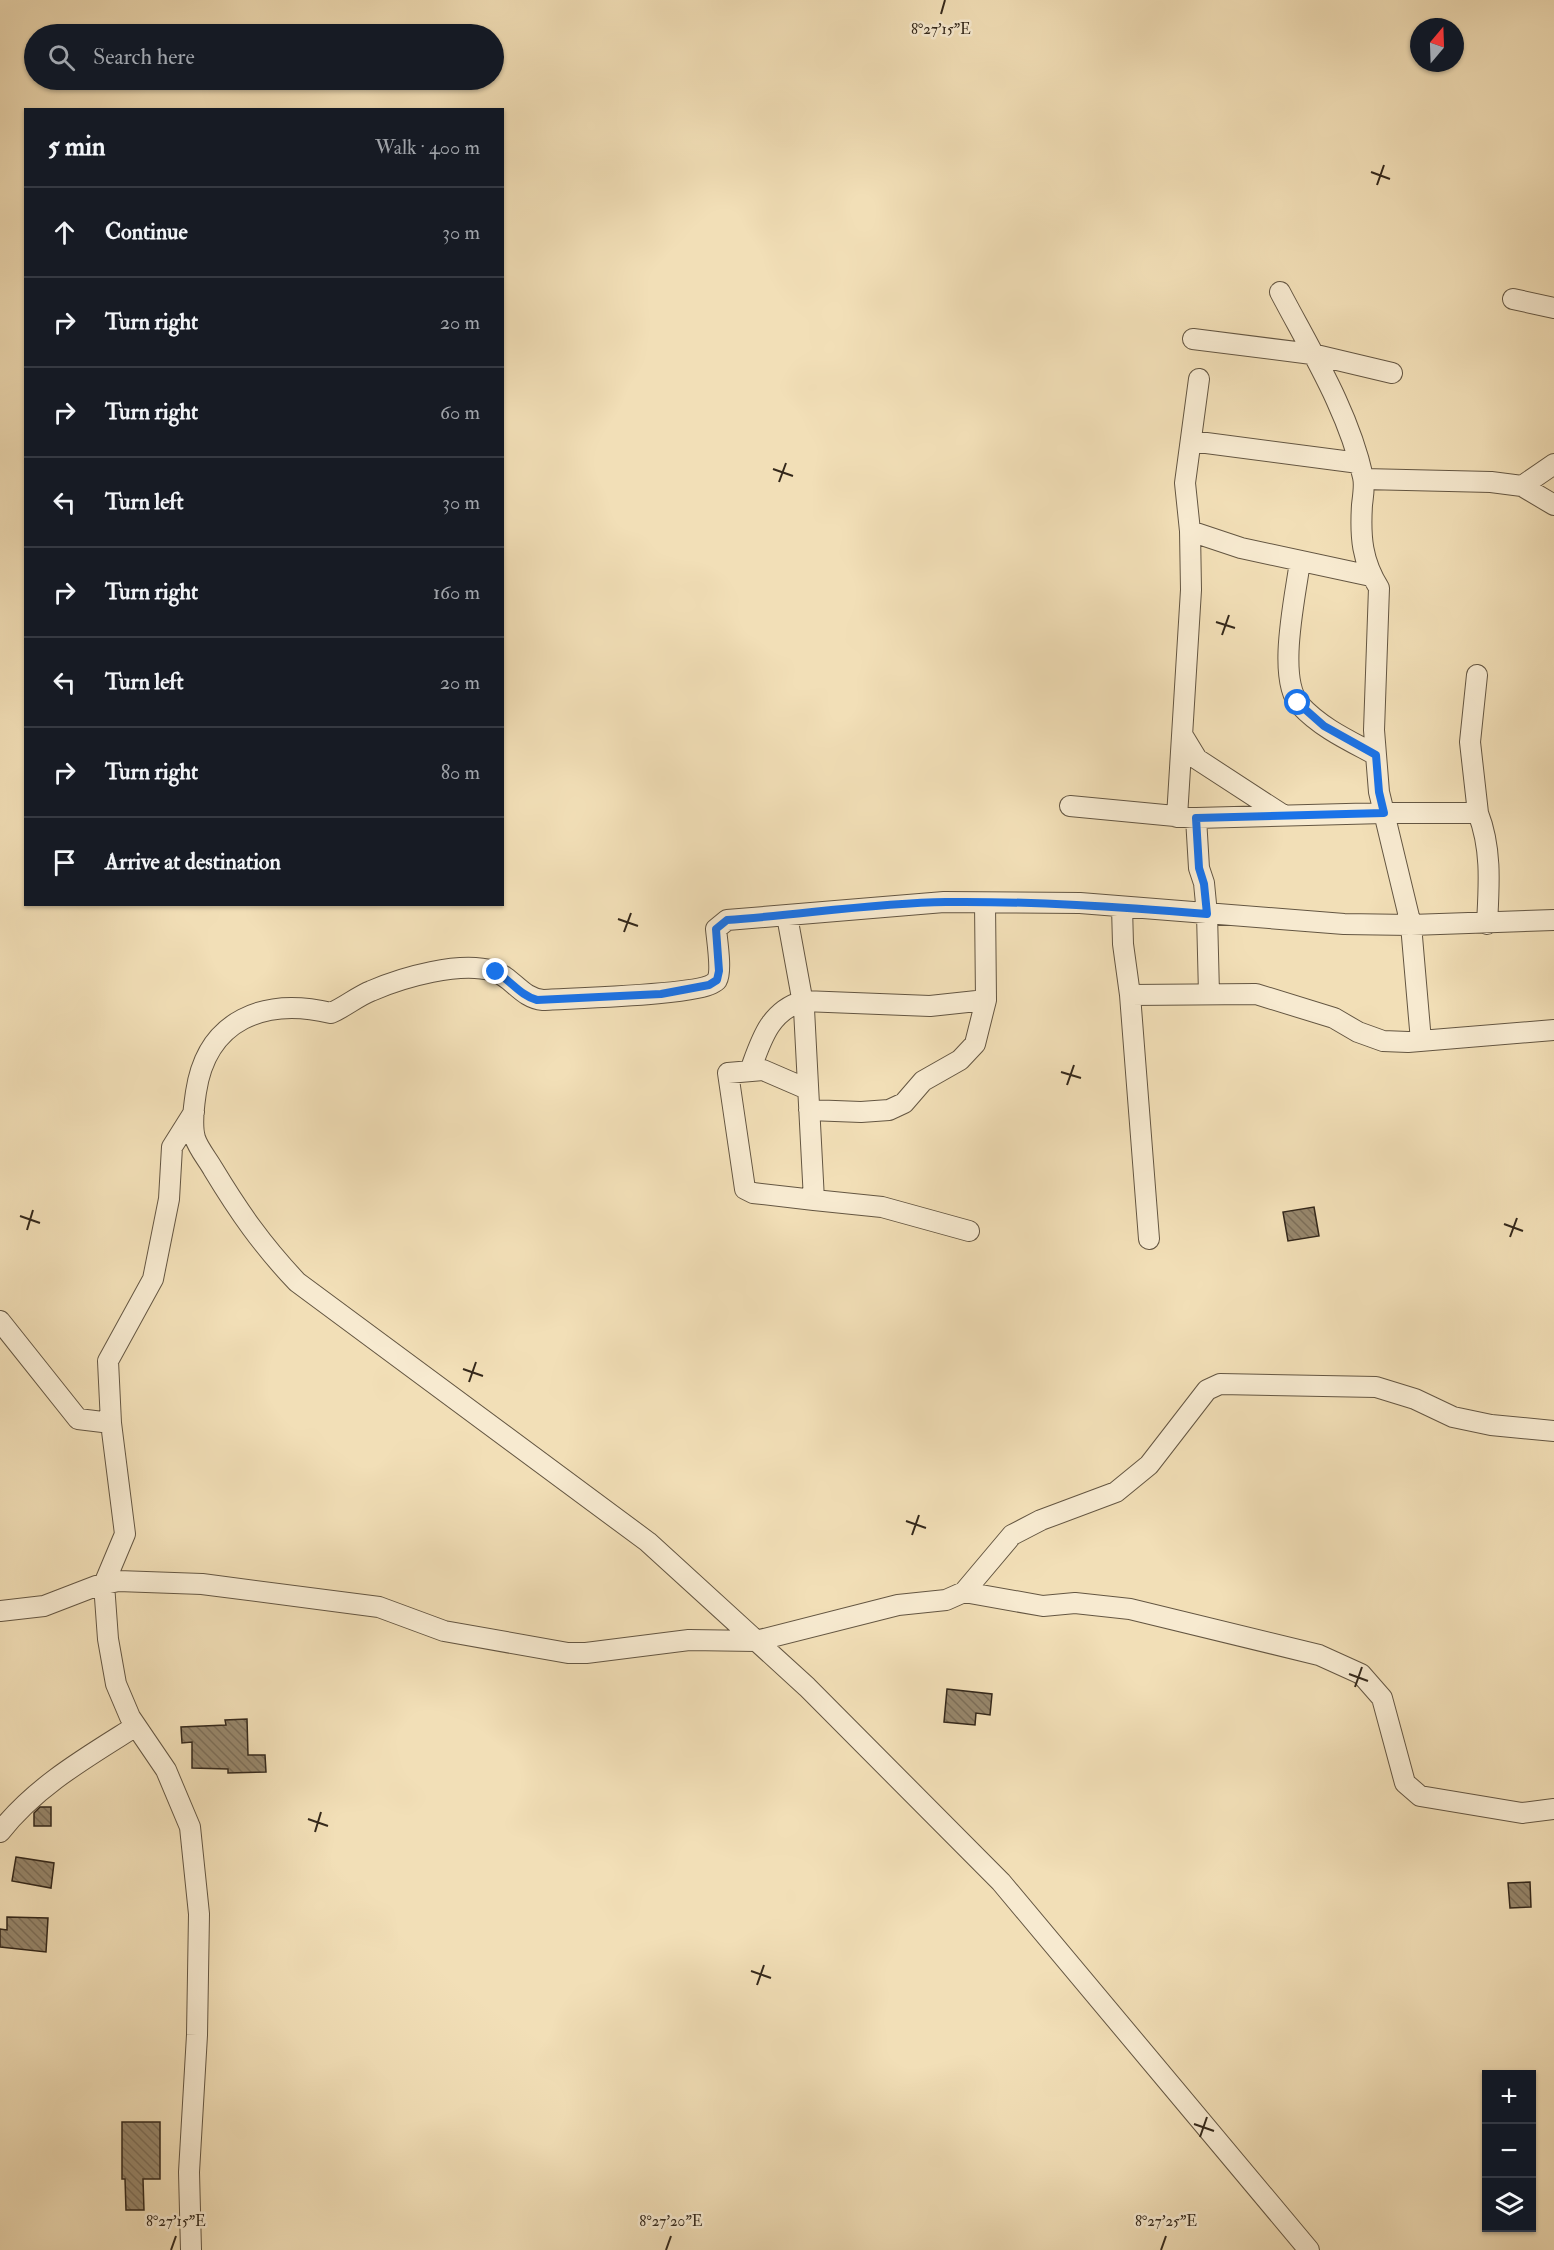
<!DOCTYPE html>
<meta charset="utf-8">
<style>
:root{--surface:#171b24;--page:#20242c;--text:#f1f3f6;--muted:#9ea1a6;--line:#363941}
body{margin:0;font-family:"IM FELL Double Pica",serif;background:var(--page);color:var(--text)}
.controls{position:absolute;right:18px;bottom:18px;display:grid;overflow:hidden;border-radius:0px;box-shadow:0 2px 4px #0004}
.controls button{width:54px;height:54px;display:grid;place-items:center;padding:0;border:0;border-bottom:2px solid var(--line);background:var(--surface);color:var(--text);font:30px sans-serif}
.compass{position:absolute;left:1410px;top:18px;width:54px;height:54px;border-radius:50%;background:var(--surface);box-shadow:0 2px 4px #0004;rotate:19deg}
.stop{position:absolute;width:18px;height:18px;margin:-14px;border:4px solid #1a73e8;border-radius:50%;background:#fff}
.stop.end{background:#1a73e8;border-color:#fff;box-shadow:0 2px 6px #0008}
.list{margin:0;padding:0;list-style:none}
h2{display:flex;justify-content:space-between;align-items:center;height:78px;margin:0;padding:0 24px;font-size:26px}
h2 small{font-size:20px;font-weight:400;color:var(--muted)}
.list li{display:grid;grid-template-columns:39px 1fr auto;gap:18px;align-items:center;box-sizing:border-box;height:90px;padding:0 24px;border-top:2px solid var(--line)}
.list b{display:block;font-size:22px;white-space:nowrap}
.list em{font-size:20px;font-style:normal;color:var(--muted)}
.icon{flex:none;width:33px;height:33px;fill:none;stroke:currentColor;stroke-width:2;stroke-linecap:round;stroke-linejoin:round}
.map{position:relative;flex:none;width:1554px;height:2250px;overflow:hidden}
.search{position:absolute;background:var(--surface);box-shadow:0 2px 4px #0004;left:24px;top:24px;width:480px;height:66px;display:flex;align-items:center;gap:15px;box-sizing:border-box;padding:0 21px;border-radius:33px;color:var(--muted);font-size:22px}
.panel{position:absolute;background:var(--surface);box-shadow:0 2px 4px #0004;left:24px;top:108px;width:480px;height:798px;border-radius:0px}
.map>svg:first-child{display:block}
.building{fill:url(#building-back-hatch);stroke:#34281b;stroke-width:1.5}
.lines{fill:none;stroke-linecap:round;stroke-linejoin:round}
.street-casing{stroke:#645642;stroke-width:22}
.street{stroke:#f7ead0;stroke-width:20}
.route{stroke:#1a73e8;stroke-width:8}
.ticks{fill:none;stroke:#34281b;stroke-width:2}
.ticks-label{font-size:15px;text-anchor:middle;fill:#34281b;stroke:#f7ead0;stroke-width:5;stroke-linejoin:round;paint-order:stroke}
</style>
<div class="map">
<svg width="1554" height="2250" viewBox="0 0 1554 2250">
<defs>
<pattern id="building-back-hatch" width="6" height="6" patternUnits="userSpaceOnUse" patternTransform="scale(1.5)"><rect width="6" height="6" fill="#97876c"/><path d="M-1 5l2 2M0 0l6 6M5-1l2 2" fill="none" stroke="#7c6e58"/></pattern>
</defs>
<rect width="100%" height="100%" fill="#f2dfb7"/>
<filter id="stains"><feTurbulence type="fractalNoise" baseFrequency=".00333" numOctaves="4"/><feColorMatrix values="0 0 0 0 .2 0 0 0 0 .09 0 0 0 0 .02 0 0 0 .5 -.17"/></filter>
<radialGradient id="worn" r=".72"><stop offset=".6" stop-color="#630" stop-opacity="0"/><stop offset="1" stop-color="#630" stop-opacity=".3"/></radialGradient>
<path class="building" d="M1314,1207l5,29 -31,5 -5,-29z
M947,1689l45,5 -2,21 -14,-2 -1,12 -31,-3z
M247,1719l1,36h17l1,17 -38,1v-4l-36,-1v-26l-10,1 -1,-16 45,-2 -1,-5z
M40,1807h11v19h-17v-13z
M16,1857l38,6 -3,25 -39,-7z
M1530,1882l1,25 -21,1 -2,-25z
M7,1917l41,1 -2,34 -46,-5v-18l7,1z
M122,2122h38v57h-17l1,31h-18l-1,-31h-3z"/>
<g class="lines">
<g class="street-casing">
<path id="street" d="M1280,292c31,59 69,120 83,185 2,8 0,19 -1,28 -2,32 0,56 17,83l-5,142 5,62 32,133 10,116
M1513,299l41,9
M1193,339l119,15 80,19
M1191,441l168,22
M1364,479l127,3 31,4 32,19
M1522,486l32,-22
M1190,531l51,17 130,28
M1300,561c-4,33 -24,118 0,144 21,23 50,36 76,50
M1183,736l14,23 86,56
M1070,806l126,12 188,-5h94l-8,-71 7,-67
M1478,813c14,36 11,73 9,111
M1177,817l14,-227 -1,-59 -5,-48 14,-104
M1196,818l3,50 5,15 3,31 2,80
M1122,907l1,37 7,51 19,244
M787,916l17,93 10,191 -61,-7 -8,-4 -17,-116 35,-3 44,19
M1130,995l126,-1 78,24 24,14 25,9 25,1 146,-12
M750,1071c11,-30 19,-60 53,-70l127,5 56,-6 -1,-97
M809,1110l52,2 28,-2 15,-7 19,-22 37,-21 15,-16 11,-44
M814,1200l68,7 87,24
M0,1321l78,98 33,4
M964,1592l79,14 32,-3 55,6 189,46 42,19 21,24 23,85 15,13 102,17 32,-4
M0,1611l44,-5 52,-20 22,-5 84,3 177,23 65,24 124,22h18l103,-13 67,1 142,-36 48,-5 18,-8 48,-57 29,-15 75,-28 33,-27 58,-75 13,-6 156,3 39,12 38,18 38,8 63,6
M0,1832c36,-46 87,-75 136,-106
M191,2250l-2,-78 8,-137 2,-121 -9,-87 -24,-57 -36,-53 -14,-33 -8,-45 -4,-55 21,-50 -14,-111 -3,-62 45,-82 16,-80 3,-52 22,-35
M1309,2250l-308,-368 -194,-195 -159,-145 -351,-260c-35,-37 -58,-70 -84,-113 -5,-9 -15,-21 -18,-31 -4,-14 -1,-32 1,-46 11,-73 69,-95 135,-79 14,-6 27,-17 40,-22 32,-14 89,-30 122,-20 20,6 28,27 50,29 25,-2 163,-4 174,-20 5,-9 0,-40 -1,-51l11,-9 217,-18 136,1 264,21 67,1 143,-5"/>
</g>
<use href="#street" class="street"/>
</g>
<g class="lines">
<path class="route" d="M496,972c14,8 25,24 41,28l124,-6 48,-9 8,-5 2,-9 -3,-42 11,-9c73,-5 146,-17 219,-18 87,-1 174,5 261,12l-3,-30 -5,-16 -3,-50 188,-5 -5,-21 -3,-37 -52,-29 -26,-23"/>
</g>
<path class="ticks" d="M941,14l4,-14M1371,172l19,7M1377,185l7,-20M773,469l20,7M779,482l7,-19M1216,622l19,6M1222,635l7,-20M618,919l20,7M624,932l7,-19M1061,1072l20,6M1067,1085l7,-20M20,1216l20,7M1504,1224l19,7M27,1230l6,-20M1510,1237l7,-19M463,1369l20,7M469,1382l7,-20M906,1521l20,7M912,1535l7,-20M1349,1674l19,7M1355,1687l7,-20M308,1819l20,7M315,1832l6,-20M751,1971l20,7M757,1985l7,-20M1194,2124l20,7M1200,2137l7,-20M171,2250l5,-14M666,2250l5,-14M1161,2250l5,-14"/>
<g class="ticks-label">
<text x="941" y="34">8°27'15"E</text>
<text x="176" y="2226">8°27'15"E</text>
<text x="671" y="2226">8°27'20"E</text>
<text x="1166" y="2226">8°27'25"E</text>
</g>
<rect width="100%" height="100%" filter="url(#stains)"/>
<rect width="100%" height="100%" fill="url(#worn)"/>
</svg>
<div class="controls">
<button>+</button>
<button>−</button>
<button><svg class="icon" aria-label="layers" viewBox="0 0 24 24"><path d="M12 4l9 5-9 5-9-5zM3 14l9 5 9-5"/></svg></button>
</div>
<svg class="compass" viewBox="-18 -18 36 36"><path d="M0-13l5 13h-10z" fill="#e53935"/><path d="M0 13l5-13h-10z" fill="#9ea1a6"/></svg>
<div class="stop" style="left:1298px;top:703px"></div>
<div class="stop end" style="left:496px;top:972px"></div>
<div class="search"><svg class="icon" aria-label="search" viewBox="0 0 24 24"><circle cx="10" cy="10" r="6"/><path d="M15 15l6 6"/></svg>Search here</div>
<section class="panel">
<h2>5 min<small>Walk · 400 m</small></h2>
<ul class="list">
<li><svg class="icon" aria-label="ahead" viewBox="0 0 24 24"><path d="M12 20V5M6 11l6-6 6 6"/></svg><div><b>Continue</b></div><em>30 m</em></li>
<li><svg class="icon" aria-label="right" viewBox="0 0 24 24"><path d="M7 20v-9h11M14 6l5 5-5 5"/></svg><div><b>Turn right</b></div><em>20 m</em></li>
<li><svg class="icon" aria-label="right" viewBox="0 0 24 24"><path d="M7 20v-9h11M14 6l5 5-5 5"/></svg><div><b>Turn right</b></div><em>60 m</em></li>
<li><svg class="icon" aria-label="left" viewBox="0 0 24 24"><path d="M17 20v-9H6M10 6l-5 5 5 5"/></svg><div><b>Turn left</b></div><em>30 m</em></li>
<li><svg class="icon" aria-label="right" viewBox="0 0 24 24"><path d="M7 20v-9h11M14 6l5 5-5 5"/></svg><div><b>Turn right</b></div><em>160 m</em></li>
<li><svg class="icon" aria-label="left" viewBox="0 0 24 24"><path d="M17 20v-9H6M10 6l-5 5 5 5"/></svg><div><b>Turn left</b></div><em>20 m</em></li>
<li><svg class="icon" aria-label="right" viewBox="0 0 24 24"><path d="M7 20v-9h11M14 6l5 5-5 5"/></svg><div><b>Turn right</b></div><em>80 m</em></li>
<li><svg class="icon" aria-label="arrive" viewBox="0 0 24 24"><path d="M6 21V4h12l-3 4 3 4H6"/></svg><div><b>Arrive at destination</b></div></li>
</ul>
</section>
</div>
